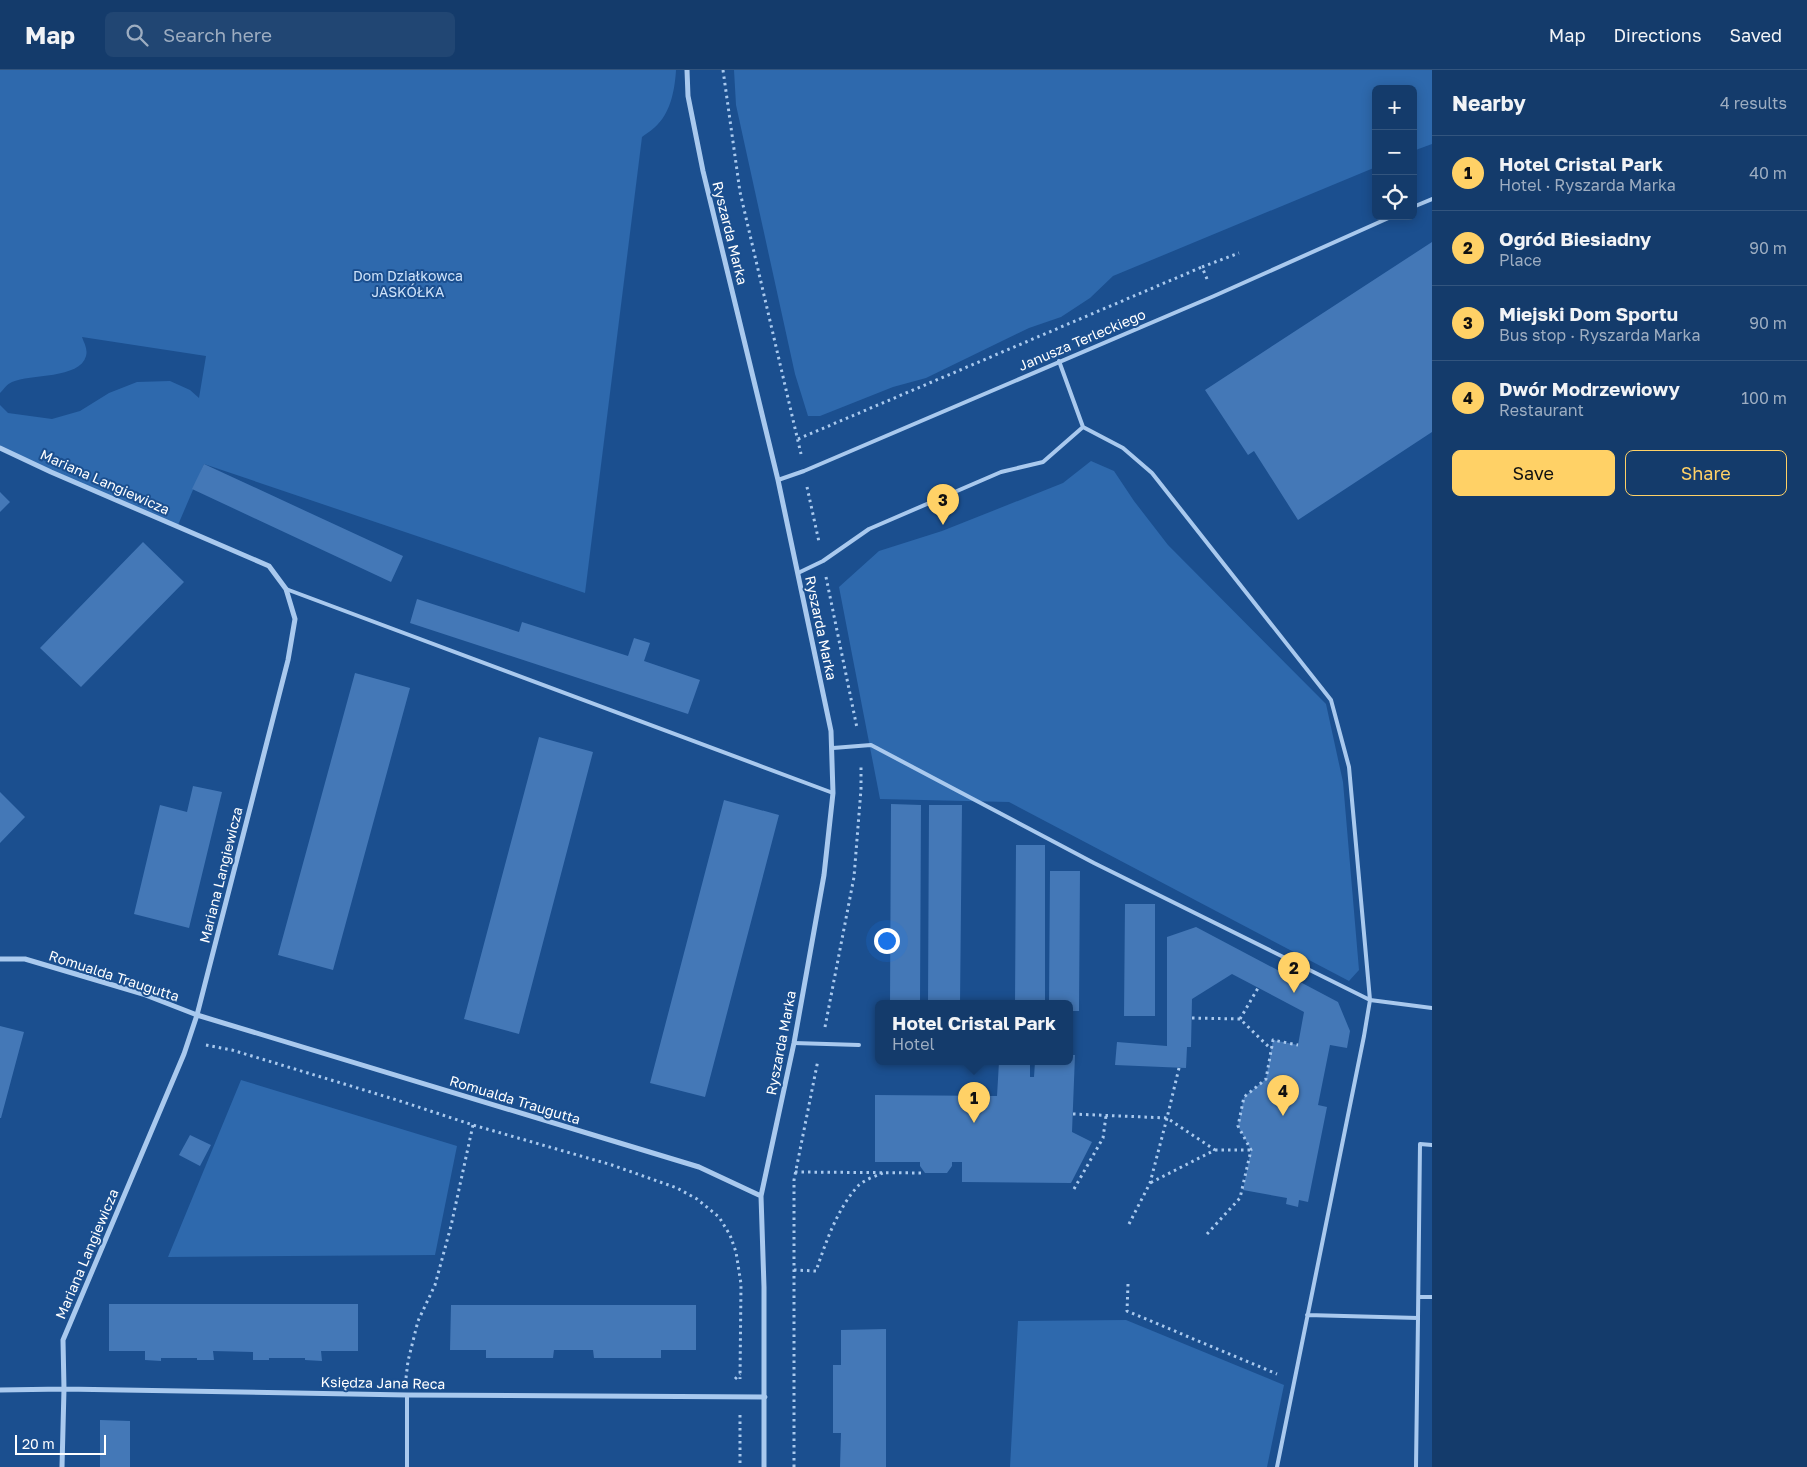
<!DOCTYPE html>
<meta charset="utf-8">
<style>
:root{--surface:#143b6b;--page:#214673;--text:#f1f3f6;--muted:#9dadc1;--line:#33557e;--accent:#ffd166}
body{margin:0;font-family:"Golos Text",sans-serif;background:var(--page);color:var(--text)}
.controls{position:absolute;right:15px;top:15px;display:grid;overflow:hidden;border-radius:8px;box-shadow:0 2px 12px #0003}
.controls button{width:45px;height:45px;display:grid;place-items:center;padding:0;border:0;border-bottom:1px solid var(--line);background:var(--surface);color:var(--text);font:25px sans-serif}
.scale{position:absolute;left:15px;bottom:12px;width:91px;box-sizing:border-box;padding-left:5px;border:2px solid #fff;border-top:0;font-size:14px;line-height:18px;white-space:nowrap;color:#fff;-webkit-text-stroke:4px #1b4f8f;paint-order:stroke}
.you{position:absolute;left:886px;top:870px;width:18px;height:18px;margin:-12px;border:4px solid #fff;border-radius:50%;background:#1a73e8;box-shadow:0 0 0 8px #1a73e833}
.badge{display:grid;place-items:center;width:32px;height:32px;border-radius:50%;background:var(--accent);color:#111;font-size:16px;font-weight:700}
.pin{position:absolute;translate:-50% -41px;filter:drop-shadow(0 1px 2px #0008)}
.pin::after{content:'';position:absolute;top:26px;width:18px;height:15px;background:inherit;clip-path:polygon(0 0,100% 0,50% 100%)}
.popup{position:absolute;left:875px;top:930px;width:198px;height:65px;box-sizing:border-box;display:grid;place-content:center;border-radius:8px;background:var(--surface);filter:drop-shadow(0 1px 4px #0005);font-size:16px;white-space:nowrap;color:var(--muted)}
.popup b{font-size:19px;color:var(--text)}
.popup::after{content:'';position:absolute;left:50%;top:100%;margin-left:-10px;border:10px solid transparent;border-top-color:var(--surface)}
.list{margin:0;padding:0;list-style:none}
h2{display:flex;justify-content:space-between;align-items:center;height:65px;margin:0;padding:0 20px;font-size:21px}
h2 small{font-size:16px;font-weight:400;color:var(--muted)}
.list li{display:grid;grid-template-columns:32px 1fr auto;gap:15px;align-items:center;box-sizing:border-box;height:75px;padding:0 20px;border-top:1px solid var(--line)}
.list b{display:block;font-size:19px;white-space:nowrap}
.list p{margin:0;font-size:16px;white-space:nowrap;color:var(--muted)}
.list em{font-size:16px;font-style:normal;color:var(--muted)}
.actions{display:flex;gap:10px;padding:15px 20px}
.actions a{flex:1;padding:11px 0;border:1px solid var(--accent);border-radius:8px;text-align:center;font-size:18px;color:var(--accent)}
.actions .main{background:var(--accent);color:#111}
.icon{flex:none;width:28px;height:28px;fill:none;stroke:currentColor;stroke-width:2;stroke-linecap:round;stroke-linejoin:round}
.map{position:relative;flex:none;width:1432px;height:1397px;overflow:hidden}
header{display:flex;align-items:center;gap:30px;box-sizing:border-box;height:70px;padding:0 25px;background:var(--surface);border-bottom:1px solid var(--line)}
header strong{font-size:24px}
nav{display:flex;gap:28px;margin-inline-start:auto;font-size:18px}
.search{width:350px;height:45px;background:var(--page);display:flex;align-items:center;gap:12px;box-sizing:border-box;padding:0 18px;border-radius:8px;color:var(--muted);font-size:19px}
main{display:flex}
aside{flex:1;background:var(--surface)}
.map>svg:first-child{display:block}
.green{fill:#2e69ad}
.building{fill:#4478b7}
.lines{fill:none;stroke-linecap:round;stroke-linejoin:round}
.path{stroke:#a9c9ee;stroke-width:3;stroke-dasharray:2.5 4;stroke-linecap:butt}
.lane{stroke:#a9c9ee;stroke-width:4}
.street{stroke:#a9c9ee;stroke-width:5}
.labels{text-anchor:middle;stroke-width:4;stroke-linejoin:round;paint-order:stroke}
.street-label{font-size:14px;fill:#fff;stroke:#1b4f8f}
.park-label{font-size:14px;fill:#cfe3fa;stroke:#1b4f8f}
</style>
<header>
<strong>Map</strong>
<div class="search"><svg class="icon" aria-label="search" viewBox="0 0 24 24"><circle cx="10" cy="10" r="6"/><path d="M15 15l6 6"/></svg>Search here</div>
<nav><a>Map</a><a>Directions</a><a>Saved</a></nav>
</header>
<main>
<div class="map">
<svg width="1432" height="1397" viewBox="0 0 1432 1397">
<rect width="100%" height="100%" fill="#1b4f8f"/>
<path class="green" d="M0,0h676c-1,18 -5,41 -18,54 -4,5 -11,9 -16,13l-57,456 -381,-129 -26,61 -178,-77v-43l8,8 44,6 28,-8 29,-18 28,-11 33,-1 20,9 9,8 7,-42 -124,-19c2,6 6,12 4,19 -6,23 -56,18 -74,26 -5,2 -8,7 -12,11v3z
M734,0h698v74l-19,7v-62h-37v78l-263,109 -23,22 -29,19 -32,11 -103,50 -33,9 -73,29h-12l-13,-42 -59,-269z
M1091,391l23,10 20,30 34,44 158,159 17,78 16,188 -10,11 -340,-179 -129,-3 -41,-212 40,-36 63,-20 121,-48z
M241,1010l216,66 -22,109 -267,2z
M1126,1250l158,65 -17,82h-257l8,-146z"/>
<path class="building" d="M1432,172v190l-134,88 -44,-69 -6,4 -43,-65z
M204,394l199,92 -12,26 -199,-93z
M0,422l10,10 -10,10z
M143,472l41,40 -103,105 -41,-39z
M417,529l102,33 3,-10 106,34 6,-18 16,5 -6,18 56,19 -12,34 -278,-91z
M355,603l55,15 -77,282 -55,-15z
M539,667l54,15 -74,282 -55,-15z
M193,716l29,6 -33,136 -55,-14 26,-109 27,7z
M0,722l25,25 -25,26z
M724,730l55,15 -74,282 -55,-14z
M891,734l30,1 -1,199h-30z
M929,735h33l-2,199h-32z
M1016,775h29v159h-30z
M1050,801h30l-1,140h-10v-7h-20z
M1125,834h30v112h-31z
M1196,857l142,75 12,29 -3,17 -17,-3 -12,60 9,2 -19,95 -9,-2 -1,7 -12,-3 1,-6 -44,-8 8,-40 -13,-24 6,-29 22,-18 7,-39 25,5 6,-33 -72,-38 -40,25 -1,48h-4l-1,21 -71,-3 2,-23 50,4v-109z
M0,956l24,6 -23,86h-1z
M1069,985h6l-3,77 20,10 -21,41 -109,-1v-20h-10v4l-5,7h-22l-5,-7v-4h-45v-67l122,1 2,-34h31v15h4l1,-15h34z
M190,1065l21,10 -11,21 -21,-11z
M109,1234h249v47h-37l1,10 -17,-1v-2h-36v2h-16v-8l-40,-1 1,9h-17v-2h-36v3l-16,-1v-9h-36z
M451,1235h245v45h-35v8h-67l-1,-8h-39l-1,8h-67v-8h-36z
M886,1259v138h-46l1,-34h-8v-68h8v-35z
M100,1350l30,1v46h-30z"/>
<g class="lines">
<path class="path" d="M723,0l17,122 61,262
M1207,209l-5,-12 37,-14
M798,369l404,-172
M807,417l12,55
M826,507l31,151
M1192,948l48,1 31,30
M1240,949l18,-31
M825,957l29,-150 7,-88v-25
M206,975l26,5 165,50 76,25 139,40 65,23 20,11 22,18 11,18 6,17 5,32 -1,95
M1073,1044l94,4 12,-50
M1215,1080h36
M795,1102l130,1
M1074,1119l29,-51 3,-22
M1129,1154l21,-41 17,-65 48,32 -65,33
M1207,1164l33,-36 11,-48 -13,-24 6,-29 22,-18 7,-39 25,5
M794,1200l22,1c10,-29 21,-62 42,-85 6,-6 17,-10 25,-13
M1128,1214l-1,27 150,63
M406,1308l2,-17 10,-40 17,-36 16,-59 22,-101
M735,1309l5,-5
M740,1345v52
M794,1397v-287l24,-120"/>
<path class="lane" d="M1413,137l19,-8
M1059,291l24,66 40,21 29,25 179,227 18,67 21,233 -6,36 -87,431
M778,410l26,-9 410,-175 179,-80
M798,503l25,-12 46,-32 132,-57 42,-10 40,-35
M286,519l547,204
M833,678l38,-3 223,118 276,137 62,8
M794,973l65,2
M1419,1227h13
M1307,1245l111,3 -2,149
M1418,1248l2,-174 12,1
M407,1325v72"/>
<path class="street" d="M687,0l1,26 15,75 75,309 53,251 2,62 -9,82 -30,168 -33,153 3,91v180
M0,378l51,24 218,94 17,23 9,30 -7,41 -91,355 -13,39 -121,286 1,49 -2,78
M0,889h25l118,35 54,21 502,152 62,29
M0,1320l64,-1 343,6 358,2"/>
</g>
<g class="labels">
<g class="street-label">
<text transform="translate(730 163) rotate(76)" y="5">Ryszarda Marka</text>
<text transform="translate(1082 270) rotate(-23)" y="5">Janusza Terleckiego</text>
<text transform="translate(105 412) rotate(24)" y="5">Mariana Langiewicza</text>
<text transform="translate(821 558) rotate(78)" y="5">Ryszarda Marka</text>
<text transform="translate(221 805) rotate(-76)" y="5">Mariana Langiewicza</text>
<text transform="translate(114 906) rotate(18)" y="5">Romualda Traugutta</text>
<text transform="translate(781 973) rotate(-79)" y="5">Ryszarda Marka</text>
<text transform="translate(515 1030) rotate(17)" y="5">Romualda Traugutta</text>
<text transform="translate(87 1184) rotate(-67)" y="5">Mariana Langiewicza</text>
<text transform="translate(383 1313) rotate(1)" y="5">Księdza Jana Reca</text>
</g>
<g class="park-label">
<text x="408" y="211">Dom Działkowca<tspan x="408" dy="16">JASKÓŁKA</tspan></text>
</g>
</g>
</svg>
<div class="controls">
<button>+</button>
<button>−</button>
<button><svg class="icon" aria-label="locate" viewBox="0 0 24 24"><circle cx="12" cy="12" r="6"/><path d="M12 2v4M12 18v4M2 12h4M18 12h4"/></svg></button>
</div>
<div class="scale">20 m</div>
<div class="you"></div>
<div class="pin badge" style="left:974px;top:1053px">1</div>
<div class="popup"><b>Hotel Cristal Park</b>Hotel</div>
<div class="pin badge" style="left:1294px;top:923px">2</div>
<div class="pin badge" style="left:943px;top:455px">3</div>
<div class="pin badge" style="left:1283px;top:1046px">4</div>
</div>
<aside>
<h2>Nearby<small>4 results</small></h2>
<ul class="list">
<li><span class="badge">1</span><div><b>Hotel Cristal Park</b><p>Hotel · Ryszarda Marka</p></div><em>40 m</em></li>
<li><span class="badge">2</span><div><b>Ogród Biesiadny</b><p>Place</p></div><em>90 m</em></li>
<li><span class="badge">3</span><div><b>Miejski Dom Sportu</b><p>Bus stop · Ryszarda Marka</p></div><em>90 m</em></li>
<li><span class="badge">4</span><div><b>Dwór Modrzewiowy</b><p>Restaurant</p></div><em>100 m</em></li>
</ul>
<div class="actions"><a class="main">Save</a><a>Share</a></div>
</aside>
</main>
